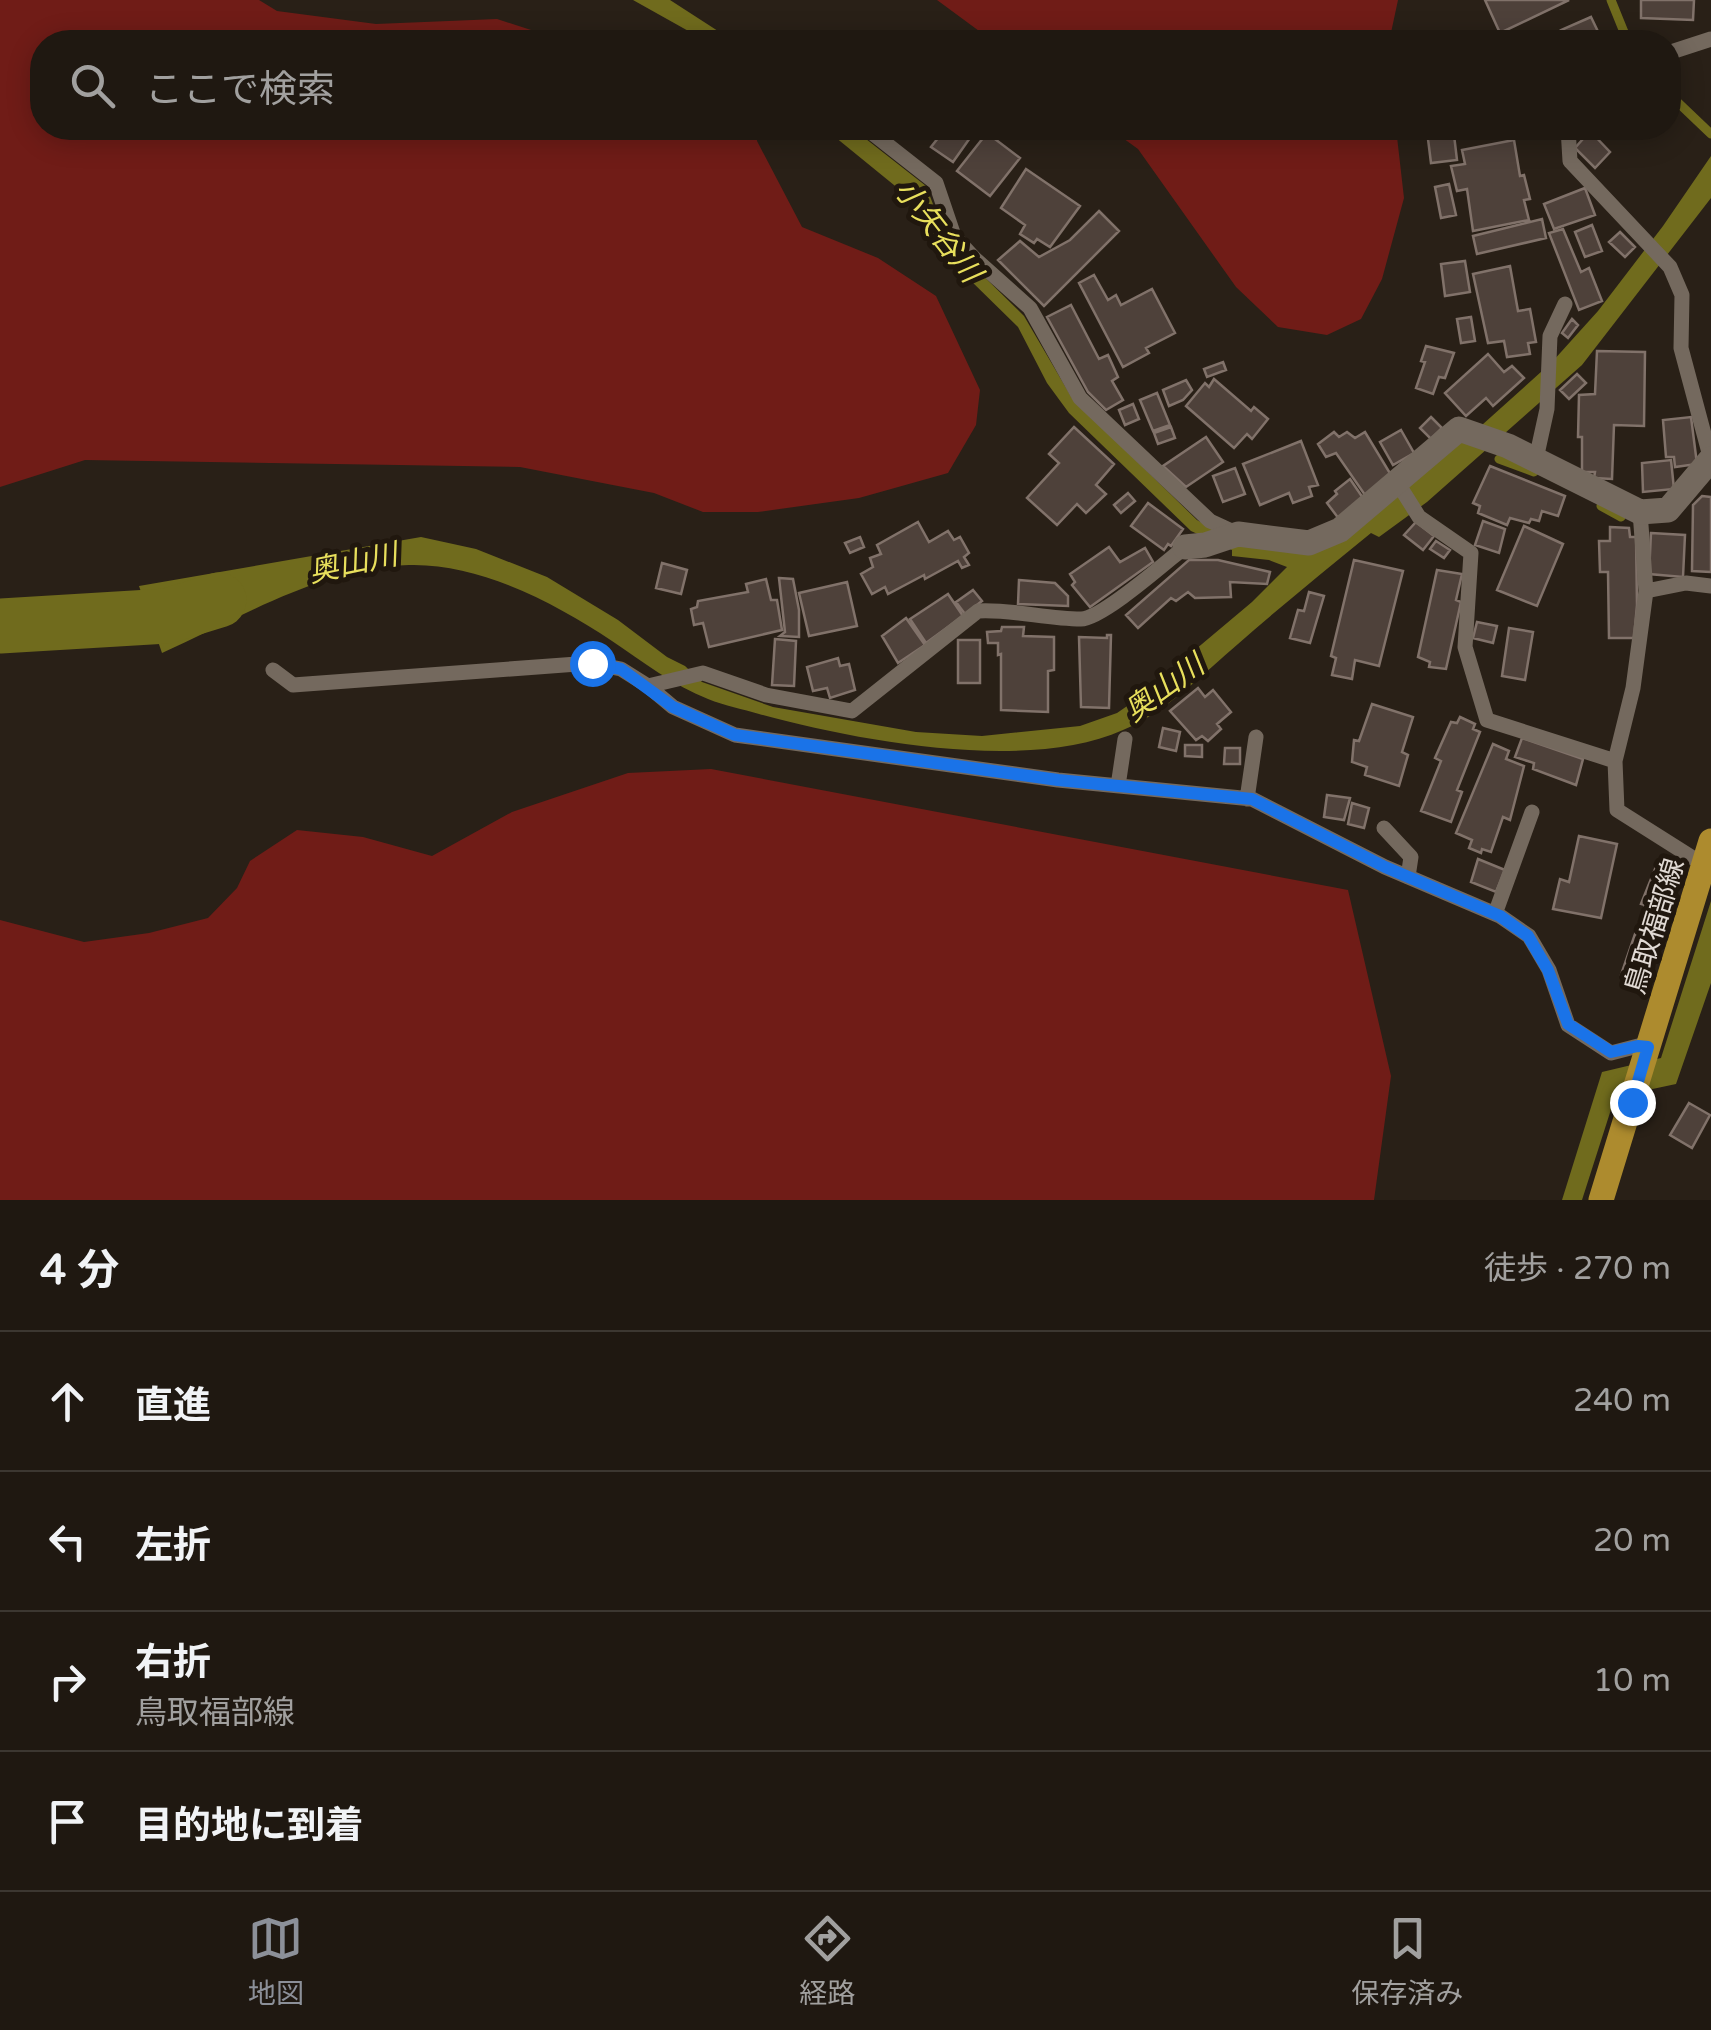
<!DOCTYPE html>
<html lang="ja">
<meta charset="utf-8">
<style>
:root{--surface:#1f1811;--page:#27211a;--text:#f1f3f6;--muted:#a1a09f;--line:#3c3731;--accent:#8c9099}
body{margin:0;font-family:"Varela Round","Noto Sans JP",sans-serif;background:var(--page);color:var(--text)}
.stop{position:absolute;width:30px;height:30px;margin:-22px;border:8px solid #1a73e8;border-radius:50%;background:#fff}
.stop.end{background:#1a73e8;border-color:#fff;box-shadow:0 2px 10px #0008}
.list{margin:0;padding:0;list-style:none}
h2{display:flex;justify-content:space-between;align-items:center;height:130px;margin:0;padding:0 40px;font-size:42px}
h2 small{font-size:32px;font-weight:400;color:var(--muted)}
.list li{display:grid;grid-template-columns:65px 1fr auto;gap:30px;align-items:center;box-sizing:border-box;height:140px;padding:0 40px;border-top:2px solid var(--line)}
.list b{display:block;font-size:38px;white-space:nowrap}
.list p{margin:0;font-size:32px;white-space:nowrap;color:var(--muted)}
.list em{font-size:32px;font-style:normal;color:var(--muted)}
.icon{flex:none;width:55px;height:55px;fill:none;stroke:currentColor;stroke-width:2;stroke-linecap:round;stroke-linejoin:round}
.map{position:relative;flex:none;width:1711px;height:1200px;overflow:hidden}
.search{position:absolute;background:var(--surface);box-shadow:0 5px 25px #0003;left:30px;right:30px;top:30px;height:110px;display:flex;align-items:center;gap:25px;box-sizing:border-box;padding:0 35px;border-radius:40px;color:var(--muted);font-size:38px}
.sheet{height:690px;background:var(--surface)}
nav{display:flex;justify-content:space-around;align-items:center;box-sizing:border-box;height:140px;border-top:2px solid var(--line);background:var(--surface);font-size:28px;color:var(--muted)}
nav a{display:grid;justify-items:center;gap:5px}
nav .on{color:var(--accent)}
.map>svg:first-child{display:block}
.green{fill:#701c17}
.water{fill:#706b1d}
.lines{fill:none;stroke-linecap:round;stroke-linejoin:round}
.stream{stroke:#706b1d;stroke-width:9}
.river{stroke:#706b1d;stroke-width:55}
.building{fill:#4e413a;stroke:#81726a;stroke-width:2.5}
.service{stroke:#74695e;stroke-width:15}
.minor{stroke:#74695e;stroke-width:25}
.primary{stroke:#ad8b2e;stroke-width:25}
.route{stroke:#1a73e8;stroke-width:12}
.labels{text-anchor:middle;stroke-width:10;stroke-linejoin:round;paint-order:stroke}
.street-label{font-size:28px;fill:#e1dad4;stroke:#20170e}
.water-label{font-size:30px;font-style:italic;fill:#e8df5c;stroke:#20170e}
</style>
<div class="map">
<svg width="1711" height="1200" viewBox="0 0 1711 1200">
<rect width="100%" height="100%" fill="#292017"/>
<path class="green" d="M0,0h259l18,11 99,13 121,-5 71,23h-526v86h714l1,13 45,86 76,31 58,38 44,94 -4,35 -28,48 -89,25 -101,14h-55l-49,-19 -134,-26 -435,-7 -85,27z
M937,0h461l-9,42h-395z
M1109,128h287l8,70 -22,81 -21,40 -34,16 -49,-8 -42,-40 -98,-138z
M711,769l637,121 43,186 -17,124h-1374v-280l84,22 65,-9 59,-15 29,-30 13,-27 47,-31 66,7 69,19 80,-44 116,-39z"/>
<path class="water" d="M633,0h37l65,42h-27z
M824,128h28l74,58 17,44 13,19 68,67 48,82 125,122 44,24 48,8 193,-127 70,-63 46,-51 65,-85 48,-70v42l-129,167 -155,137 -48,35 -8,-4c-45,37 -90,73 -133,111 -35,30 -72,68 -115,86 -96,43 -265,11 -364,-16 -16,-5 -34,-8 -51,-15 -34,-13 -66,-38 -96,-58 -57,-38 -133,-78 -203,-76 -87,2 -169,53 -247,88l-23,-67 282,-49 55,12 71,28 71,43 49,37 18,9 17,16 71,25 143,25 66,4 98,-10 37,-13 16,-11 119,-100 35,-35 -18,-7 -37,-4v-6l-41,-19 -122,-118 -22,-30 -29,-56 -51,-50 -31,-38 -20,-36z
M1711,901v82l-35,101 -61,13 -33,103h-20l40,-128 59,-14z"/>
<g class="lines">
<path class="stream" d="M1611,0l17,42
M1668,93l43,41
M1499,459l35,13
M1601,506l20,11"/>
<path class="river" d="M0,626l167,-10 52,-16"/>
</g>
<path class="building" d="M1485,0h84l-69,33z
M1641,0h53l-1,20 -52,-2z
M1591,17l12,25h-36l-6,-12z
M946,128h31l-24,34 -22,-15z
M1590,131l20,21 -15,16 -20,-20z
M987,133l33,25 -30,38 -33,-25z
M1454,135l3,25 -26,3 -3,-24z
M1514,140l6,36 4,-1 6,24 -6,1 5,20 -56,11 -6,-42 -10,2 -6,-25 14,-2 -3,-14z
M1026,169l54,37 -30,41 -13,-8 -3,4 -14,-9 5,-9 -24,-17z
M1449,184l7,31 -15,3 -6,-31z
M1585,188l10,27 -41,14 -10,-25z
M1099,211l20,20 -75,75 -46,-46 22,-19 19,16 31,-17z
M1542,219l4,19 -69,16 -4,-18z
M1592,225l10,26 -17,6 -10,-25z
M1563,229l18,43 8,-4 13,33 -23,9 -30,-77z
M1620,232l15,15 -10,10 -16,-15z
M1465,261l5,31 -25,4 -4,-32z
M1510,266l8,45 12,-2 6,33 -8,1 2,11 -23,3 -3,-16 -16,2 -15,-69z
M1094,275l14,25 8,-5 5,10 31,-16 23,44 -29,15 3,5 -26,14 -44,-84z
M1071,305l28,54 9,-4 10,22 -6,4 11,19 -17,10 -18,-18 -41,-75z
M1471,317l4,24 -14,2 -4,-24z
M1572,319l6,6 -10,13 -6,-5z
M1426,346l28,7 -9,25 -6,-1 -6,17 -17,-6 9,-26 -4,-1z
M1597,351l48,1 -1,74 -30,-1 -2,54 -18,-1 1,-6h-13v-35h-4l1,-42 16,-1z
M1488,354l16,18 8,-6 12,12 -31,28 -7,-8 -20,18 -21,-23z
M1223,362l3,8 -19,7 -3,-8z
M1577,374l9,9 -17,16 -9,-9z
M1214,379l37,32 3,-4 14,12 -16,20 -5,-5 -13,14 -48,-42 19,-23 4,4z
M1186,380l6,10 -9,10 -14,6 -6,-16z
M1157,393l13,32 -17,6 -13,-31z
M1133,404l6,15 -14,6 -6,-15z
M1431,417l11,11 -11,11 -11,-11z
M1691,417l6,47 -22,3 -1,-10h-8l-3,-37z
M1074,427l40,37 -18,21 10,9 -20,19 -9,-9 -20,21 -30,-27 32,-35 -10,-9z
M1171,427l4,11 -17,6 -4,-11z
M1401,430l13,23 -21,12 -13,-23z
M1334,432l5,5 8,-5 8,6 10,-6 26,43 -26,20 -29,-42 -10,4 -8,-13z
M1206,437l17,25 -37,25 -23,-21z
M1301,441l17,44 -9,2 3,9 -19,7 -4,-10 -29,12 -17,-41z
M1671,460l3,29 -31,3 -1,-29z
M1490,466l75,30 -7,20 -16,-5 -3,10 -8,-2 -2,4 -19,-5 -3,7 -29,-12 2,-7 -7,-3z
M1235,468l10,26 -22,8 -10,-26z
M1350,479l13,19 -24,21 -12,-16 10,-9 -2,-3z
M1128,493l7,8 -14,12 -7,-8z
M1702,496l9,1v75l-19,-1 1,-66z
M1148,503l35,26 -12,17 -3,-2 -4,6 -33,-24z
M1483,521l22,8 -6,24 -24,-8z
M918,522l11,20 19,-11 6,9 6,-3 9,16 -5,4 5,8 -7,3 -4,-7 -33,18 -1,-4 -36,19 -3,-7 -13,7 -11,-20 12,-7 -3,-9 11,-4 -4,-9z
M1416,522l18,14 -11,14 -19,-15z
M1524,526l39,18 -26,62 -40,-16z
M1610,527l19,1 1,9h6l1,68 -3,33h-25l-1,-66h-8l-1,-31h11z
M1651,533l34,2 -2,42 -34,-3z
M860,537l4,10 -14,6 -5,-10z
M1436,541l14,9 -6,8 -14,-9z
M1109,547l11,15 25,-14 8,14 -63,45 -18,-22 3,-3 -5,-8z
M1189,560h29l52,12 -3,12 -37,-2 1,15 -36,1 -7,-6 -12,9 -5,-3 -33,30 -12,-13z
M1354,560l49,11 -24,95 -24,-6 -3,19 -20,-4 4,-17 -5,-2z
M662,563l25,7 -6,24 -25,-6z
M1437,570l25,4 -6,26 5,2 -15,67 -17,-2 1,-5 -12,-5z
M779,578l14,1 6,31v27l-19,-1 5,-4z
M766,579l5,21h6l5,30 -73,17 -6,-24 -9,2 -3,-16 6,-2 1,-6 50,-9 -2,-8z
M1019,580l36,3 13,13v10l-50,-2z
M847,582l10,44 -48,10 -10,-43z
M973,590l9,11 -17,13 -9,-12z
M1309,592l15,4 -14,47 -20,-5 8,-28 6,1z
M948,594l15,22 -37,27 -16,-24z
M906,618l19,27 -27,18 -16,-27z
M1477,622l20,4 -4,17 -20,-5z
M1002,627h22l-1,9 31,1v33l-6,1v41l-47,-2v-56l-3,1v-12h-10l-1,-11 14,-1z
M1509,628l24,4 -8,48 -23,-4z
M1107,635h4l-2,73 -28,-1 -2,-70 28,1z
M775,639l21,2 -2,45 -22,-1z
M958,640h22v43h-22z
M838,658l2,8 9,-2 6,26 -25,8 -3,-10 -14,3 -6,-24z
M1198,688l7,9 8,-7 18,22 -14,12 4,5 -13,12 -6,-5 -6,4 -26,-29z
M1372,704l41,13 -11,35 6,3 -9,31 -34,-11 2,-8 -15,-5 2,-22 5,1z
M1460,717l15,7 -2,5 7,3 -23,58 5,2 -11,30 -30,-11 20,-50 -6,-3 16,-36 6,1z
M1163,728l17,4 -4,19 -17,-4z
M1522,738l61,21 -7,26 -43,-16 1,-6 -19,-6z
M1493,744l16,7 -3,8 18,7 -14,54 -7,-3 -12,35 -9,-3 -1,4 -12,-5 3,-8 -16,-7z
M1185,745h17v12l-17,-1z
M1225,748h15v16h-16z
M1327,795l23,3 -6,22 -20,-3z
M1352,803l17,5 -5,20 -16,-4z
M1579,836l38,8 -16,74 -48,-9 7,-30 9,3z
M1478,859l27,11 -9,22 -25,-10z
M1657,864l24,8 -34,110 -26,-7 24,-70 -4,-1z
M1689,1103l21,12 -18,33 -22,-13z"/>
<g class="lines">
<path class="service" d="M1668,53l43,-14
M866,128l70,55 18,53 20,22 56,50 50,90 130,123 26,12
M1568,128l2,33 100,106 12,28 -1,53 30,112
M1536,459l11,-50 3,-73 15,-32
M1397,482l22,35 52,36 -6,94 22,73 128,41
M1640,512l6,79 -13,97 -18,73 2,49 87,55
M1646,591l40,-8 25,3
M273,670l20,15 298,-22 30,6 27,17 55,-13 63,22 86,16 126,-100c35,-2 68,8 103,8 21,0 85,-57 104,-72
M648,686l25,21 62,28 323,45 194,19 133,68 115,49 29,20 20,34 19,55 43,28 27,-7 10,1
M1118,786l7,-47
M1247,799l9,-62
M1384,828l27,29 -3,20
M1495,914l37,-102"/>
<path class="minor" d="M1185,547l20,-2 33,-11 71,9 31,-13 119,-101 49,17 132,66 28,-2 43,-51"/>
<path class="primary" d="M1601,1200l110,-359"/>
</g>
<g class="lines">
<path class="route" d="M592,663l29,6 52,38 62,28 323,45 194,19 133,68 115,49 28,20 20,34 20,54 43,28 27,-6 10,1 -16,55"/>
</g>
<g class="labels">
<g class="street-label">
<text transform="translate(1654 926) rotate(-73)" y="10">鳥取福部線</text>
</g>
<g class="water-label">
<text transform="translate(938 231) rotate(52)" y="10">小矢谷川</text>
<text transform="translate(353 563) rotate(-12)" y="10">奥山川</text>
<text transform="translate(1164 688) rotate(-36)" y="10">奥山川</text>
</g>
</g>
</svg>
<div class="stop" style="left:592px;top:663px"></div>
<div class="stop end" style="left:1632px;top:1102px"></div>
<div class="search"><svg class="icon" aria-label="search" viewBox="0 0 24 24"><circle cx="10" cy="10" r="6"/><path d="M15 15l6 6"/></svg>ここで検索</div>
</div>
<section class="sheet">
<h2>4 分<small>徒歩 · 270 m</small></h2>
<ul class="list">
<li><svg class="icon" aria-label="ahead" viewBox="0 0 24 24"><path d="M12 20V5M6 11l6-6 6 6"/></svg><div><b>直進</b></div><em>240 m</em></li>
<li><svg class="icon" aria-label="left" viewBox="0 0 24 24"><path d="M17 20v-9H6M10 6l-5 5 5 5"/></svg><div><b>左折</b></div><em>20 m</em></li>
<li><svg class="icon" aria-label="right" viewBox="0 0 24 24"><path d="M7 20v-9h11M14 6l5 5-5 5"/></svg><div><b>右折</b><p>鳥取福部線</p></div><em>10 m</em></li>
<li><svg class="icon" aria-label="arrive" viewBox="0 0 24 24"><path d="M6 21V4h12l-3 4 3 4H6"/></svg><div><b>目的地に到着</b></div></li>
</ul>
</section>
<nav>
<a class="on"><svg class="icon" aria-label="map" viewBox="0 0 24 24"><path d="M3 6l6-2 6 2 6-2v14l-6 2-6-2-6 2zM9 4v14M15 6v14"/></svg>地図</a>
<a><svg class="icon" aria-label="directions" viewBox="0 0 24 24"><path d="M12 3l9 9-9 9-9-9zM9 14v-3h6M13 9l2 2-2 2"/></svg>経路</a>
<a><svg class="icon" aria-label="saved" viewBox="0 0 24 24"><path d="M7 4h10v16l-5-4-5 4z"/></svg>保存済み</a>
</nav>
